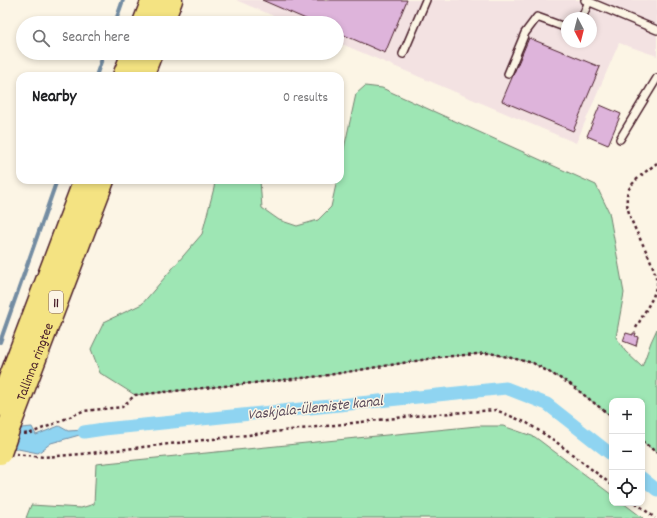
<!DOCTYPE html>
<meta charset="utf-8">
<style>
:root{--surface:#fff;--page:#f6f6f6;--text:#202124;--muted:#757577;--line:#e0e0e0}
body{margin:0;font-family:Dekko,sans-serif;background:var(--page);color:var(--text)}
.controls{position:absolute;right:12px;bottom:12px;display:grid;overflow:hidden;border-radius:8px;box-shadow:0 2px 6px #0003}
.controls button{width:36px;height:36px;display:grid;place-items:center;padding:0;border:0;border-bottom:1px solid var(--line);background:var(--surface);color:var(--text);font:20px sans-serif}
.compass{position:absolute;left:561px;top:12px;width:36px;height:36px;border-radius:50%;background:var(--surface);box-shadow:0 2px 6px #0003;rotate:173deg}
.list{margin:0;padding:0;list-style:none}
h2{display:flex;justify-content:space-between;align-items:center;height:52px;margin:0;padding:0 16px;font-size:17px}
h2 small{font-size:13px;font-weight:400;color:var(--muted)}
.icon{flex:none;width:22px;height:22px;fill:none;stroke:currentColor;stroke-width:2;stroke-linecap:round;stroke-linejoin:round}
.map{position:relative;flex:none;width:657px;height:518px;overflow:hidden}
.search{position:absolute;background:var(--surface);box-shadow:0 2px 6px #0003;left:16px;top:16px;width:328px;height:44px;display:flex;align-items:center;gap:10px;box-sizing:border-box;padding:0 14px;border-radius:22px;color:var(--muted);font-size:15px}
.panel{position:absolute;background:var(--surface);box-shadow:0 2px 6px #0003;left:16px;top:72px;width:328px;height:112px;border-radius:12px}
.map>svg:first-child{display:block}
.built{fill:#f3e2e2;fill-rule:evenodd}
.green{fill:#9ee6b4;stroke:#748270}
.water{fill:#8fd4f1;stroke:#738ca2}
.lines{fill:none;stroke-linecap:round;stroke-linejoin:round}
.stream{stroke:#738ca2;stroke-width:4}
.canal{stroke:#8fd4f1;stroke-width:13}
.building{fill:#deb4db;stroke:#4a1f2b}
.service-casing{stroke:#4a1f2b;stroke-width:10}
.trunk-casing{stroke:#4a1f2b;stroke-width:25}
.path{stroke:#4a1f2b;stroke-width:2.5;stroke-dasharray:3 3;stroke-linecap:butt}
.service{stroke:#fcf5e5;stroke-width:7}
.trunk{stroke:#f4e382;stroke-width:22}
.trunk-bridge-casing{stroke:#4a1f2b;stroke-width:25;stroke-linecap:butt}
.trunk-bridge{stroke:#f4e382;stroke-width:22}
.labels{text-anchor:middle;stroke-width:3;stroke-linejoin:round;paint-order:stroke}
.shield{fill:#fcf5e5;stroke:#7f5f63;stroke-width:1}
.shield-label{font-size:13px;font-weight:bold;fill:#4a1f2b}
.street-label{font-size:14px;fill:#4a1f2b;stroke:#fcf5e5}
.water-label{font-size:15px;font-style:italic;fill:#5b4c5c;stroke:#fcf5e5}
</style>
<div class="map">
<svg width="657" height="518" viewBox="0 0 657 518">
<rect width="100%" height="100%" fill="#fcf5e5"/>
<filter id="ink" filterUnits="userSpaceOnUse"><feTurbulence type="fractalNoise" baseFrequency=".025" numOctaves="2"/><feDisplacementMap in="SourceGraphic" scale="8" xChannelSelector="R" yChannelSelector="G"/><feConvolveMatrix kernelMatrix="1 2 1 2 8 2 1 2 1" color-interpolation-filters="sRGB"/></filter>
<g filter="url(#ink)">
<path class="built" d="M236,0h421v56l-38,-13 -43,100 -239,-101v-19h-47zM567,18h24v24h-24z"/>
<path class="green" d="M365,86l17,2 214,97 13,27 15,81 -8,44 9,14 17,16 9,-25 6,-13v124l-15,-12v-40h-30v16l-42,-33 -37,-21 -43,-10 -50,4 -118,19 -187,19 -35,-22 -9,-24 13,-27 38,-18 60,-70 12,-46 1,-8h45l2,28 17,12 18,6 21,-6 13,-13 6,-27h3v-13l16,-73z
M477,426h26l32,11 77,58v8h11l20,15h-617l5,-13 50,3 13,-4 2,-40z"/>
<path class="water" d="M59,426l9,5 33,-2 -50,14 -13,10 -20,-4 -18,1v-20l32,-3 4,8z"/>
<g class="lines">
<path class="stream" d="M115,23l8,-23
M96,76l8,-23
M0,342l57,-162"/>
<path class="canal" d="M84,432l20,-3 402,-41 41,16 65,51
M642,478l15,12"/>
</g>
<path class="building" d="M262,0h145l-22,53 -48,-21v-9h-22z
M529,38l71,29 -27,64 -71,-30z
M600,105l21,9 -13,31 -21,-9z
M626,333l7,2v-2h3l-1,3 3,1 -2,9 -13,-5z"/>
<g class="lines">
<g class="service-casing">
<path id="service" d="M585,0l72,30
M582,18l7,-17
M403,54l23,-54
M508,74l17,-41 12,-16 30,11
M620,139l37,-61"/>
</g>
<g class="trunk-casing">
<g id="trunk">
<path d="M144,23l9,-23"/>
<path d="M162,23l9,-23"/>
<path d="M124,76l9,-23"/>
<path d="M142,76l9,-23"/>
<path d="M0,405l85,-225"/>
<path id="s1" d="M10,424l93,-244"/>
</g>
</g>
<path class="path" d="M657,163c-9,7 -25,18 -29,28 -6,19 12,46 19,62 5,10 8,19 10,30
M636,328l17,-31 4,-13
M24,434l7,-1 18,-7 34,-15 39,-4 13,-12 187,-19 118,-19 50,-4 43,10 37,21 42,33
M642,441l15,12
M16,454l28,3 38,-3 340,-39 74,-5 31,13 28,18 57,44
M636,503l19,15"/>
<use href="#service" class="service"/>
<use href="#trunk" class="trunk"/>
<g class="trunk-bridge-casing">
<path id="trunk-bridge" d="M0,453l10,-29"/>
</g>
<use href="#trunk-bridge" class="trunk-bridge"/>
</g>
</g>
<g class="labels">
<rect class="shield" x="49" y="291" width="14" height="22" rx="3"/>
<g class="shield-label">
<text x="56" y="307">11</text>
</g>
<g class="street-label">
<text dy="5" stroke="none"><textPath href="#s1" startOffset="67">Tallinna ringtee</textPath></text>
</g>
<g class="water-label">
<text transform="translate(315 407) rotate(-6)" y="5">Vaskjala-Ülemiste kanal</text>
</g>
</g>
</svg>
<div class="controls">
<button>+</button>
<button>−</button>
<button><svg class="icon" aria-label="locate" viewBox="0 0 24 24"><circle cx="12" cy="12" r="6"/><path d="M12 2v4M12 18v4M2 12h4M18 12h4"/></svg></button>
</div>
<svg class="compass" viewBox="-18 -18 36 36"><path d="M0-13l5 13h-10z" fill="#e53935"/><path d="M0 13l5-13h-10z" fill="#757577"/></svg>
<div class="search"><svg class="icon" aria-label="search" viewBox="0 0 24 24"><circle cx="10" cy="10" r="6"/><path d="M15 15l6 6"/></svg>Search here</div>
<section class="panel">
<h2>Nearby<small>0 results</small></h2>
<ul class="list">
</ul>
</section>
</div>
